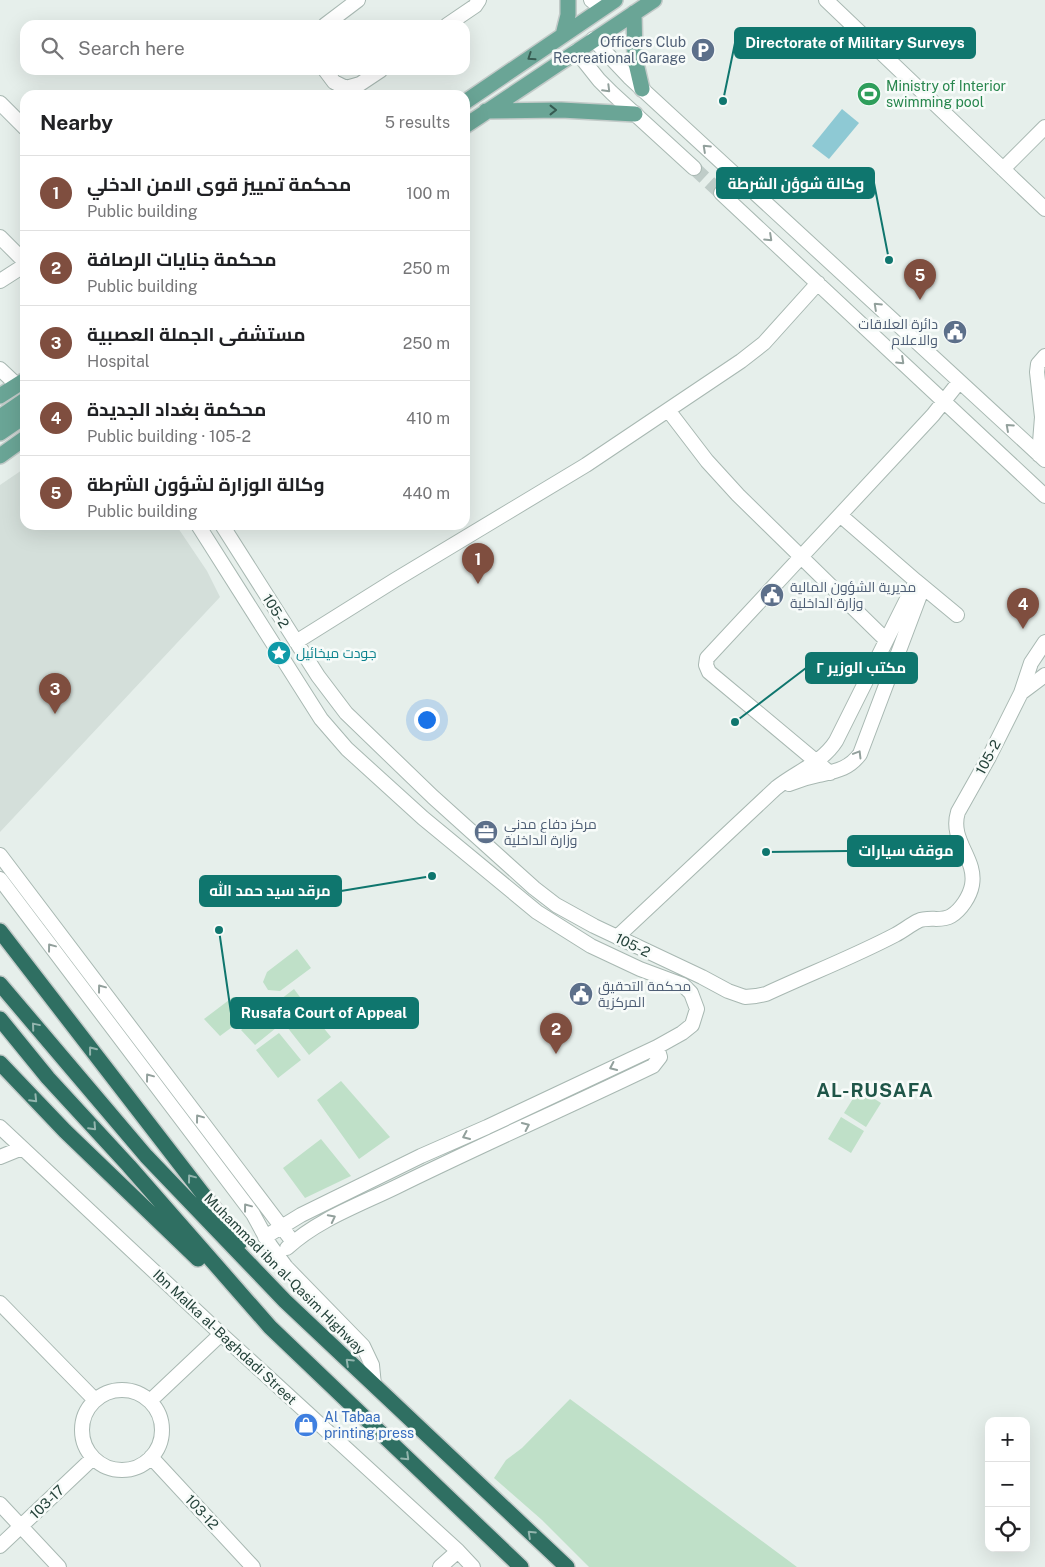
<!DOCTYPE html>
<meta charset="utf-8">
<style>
:root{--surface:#fff;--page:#f6f6f6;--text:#202124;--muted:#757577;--line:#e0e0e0;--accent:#7f4e3f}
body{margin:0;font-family:"Public Sans",Cairo,sans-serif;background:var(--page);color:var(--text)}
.controls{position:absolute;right:15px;bottom:15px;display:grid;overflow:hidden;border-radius:10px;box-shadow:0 5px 20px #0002}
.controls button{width:45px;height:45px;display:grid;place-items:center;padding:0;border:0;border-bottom:1px solid var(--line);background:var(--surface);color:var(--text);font:25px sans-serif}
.you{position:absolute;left:426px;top:719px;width:18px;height:18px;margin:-12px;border:4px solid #fff;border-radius:50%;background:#1a73e8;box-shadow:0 0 0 8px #1a73e833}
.badge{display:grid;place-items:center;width:32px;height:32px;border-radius:50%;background:var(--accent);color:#fff;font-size:16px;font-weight:700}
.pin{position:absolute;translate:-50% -41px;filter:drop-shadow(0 1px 2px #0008)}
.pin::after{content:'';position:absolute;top:26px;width:18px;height:15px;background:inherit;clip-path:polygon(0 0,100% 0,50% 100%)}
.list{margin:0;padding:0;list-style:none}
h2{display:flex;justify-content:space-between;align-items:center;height:65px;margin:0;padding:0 20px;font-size:21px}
h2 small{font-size:16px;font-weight:400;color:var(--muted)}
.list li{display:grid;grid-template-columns:32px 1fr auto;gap:15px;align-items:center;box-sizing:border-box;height:75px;padding:0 20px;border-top:1px solid var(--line)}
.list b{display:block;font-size:19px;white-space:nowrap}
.list p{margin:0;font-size:16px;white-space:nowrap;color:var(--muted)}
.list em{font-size:16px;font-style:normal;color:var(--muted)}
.icon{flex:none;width:28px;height:28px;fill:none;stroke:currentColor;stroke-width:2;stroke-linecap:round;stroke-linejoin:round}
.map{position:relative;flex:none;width:1045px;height:1567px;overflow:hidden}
.search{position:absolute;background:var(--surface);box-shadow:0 5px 20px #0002;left:20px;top:20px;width:450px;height:55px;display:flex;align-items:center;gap:12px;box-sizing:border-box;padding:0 18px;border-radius:15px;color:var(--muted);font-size:19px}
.panel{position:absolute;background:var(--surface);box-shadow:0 5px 20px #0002;left:20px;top:90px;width:450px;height:440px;border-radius:15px}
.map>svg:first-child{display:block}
.built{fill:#d4dfda}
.green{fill:#bfe0c8}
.water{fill:#8ec9d4}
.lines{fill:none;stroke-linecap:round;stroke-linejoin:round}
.minor-tunnel{stroke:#bfccc8;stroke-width:14;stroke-dasharray:14 7;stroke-linecap:butt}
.minor-casing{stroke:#a8b8b2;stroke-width:16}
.major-casing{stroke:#c2cac8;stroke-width:18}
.highway-casing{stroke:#c2cac8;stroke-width:18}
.minor{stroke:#fff;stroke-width:14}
.major{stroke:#6aa596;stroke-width:15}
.highway{stroke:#2f6f62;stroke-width:15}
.oneway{stroke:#365b51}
.oneway2{stroke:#92a09c}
.oneway3{stroke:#93b5ae}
.labels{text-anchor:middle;stroke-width:5;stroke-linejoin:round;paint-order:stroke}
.service-label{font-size:14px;fill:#4e5e75;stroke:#f7fbf9;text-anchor:start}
.leisure-label{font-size:14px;fill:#27864d;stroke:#f7fbf9;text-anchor:start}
.street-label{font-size:14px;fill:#24423a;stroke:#f7fbf9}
.culture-label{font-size:14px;fill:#0d838f;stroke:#f7fbf9;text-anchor:start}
.shop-label{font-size:14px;fill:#366cbe;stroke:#f7fbf9;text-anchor:start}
.district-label{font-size:19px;font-weight:bold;letter-spacing:1px;fill:#1f5548;stroke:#f7fbf9}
.leader{fill:none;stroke:#0f766e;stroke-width:2}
.callout-dot{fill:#0f766e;stroke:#f7fbf9;stroke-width:2}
.callout{fill:#0f766e;stroke:#0f766e;stroke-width:2}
.callout-label{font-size:15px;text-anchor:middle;font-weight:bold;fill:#fff}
</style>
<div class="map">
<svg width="1045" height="1567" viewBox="0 0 1045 1567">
<rect width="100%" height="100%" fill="#e6efeb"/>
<path class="built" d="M25,468v57h151l31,46 13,26 -220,235v-347z"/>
<path class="green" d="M297,949l14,19 -31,23 -12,-1 -5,-8 4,-10z
M294,989l12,16 -22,17 -12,-16z
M233,997l2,2h8l6,6 -2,11 -27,20 -16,-17z
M309,1010l22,27 -22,18 -22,-28z
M263,1013l13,15 -21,17 -14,-15z
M279,1033l22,27 -23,18 -22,-28z
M341,1081l49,56 -31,22 -42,-59z
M859,1089l22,14 -15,24 -22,-14z
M841,1117l23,14 -13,22 -23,-14z
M321,1139l30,37 -46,22 -22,-30z
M570,1399l227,168h-208l-47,-47 -48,-42 12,-18 16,-12z"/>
<path class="water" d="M842,109l17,14 -30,36 -17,-13z"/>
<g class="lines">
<path class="minor-tunnel" d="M694,168l27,25"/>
<g class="minor-casing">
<path id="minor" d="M591,0l11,8
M826,0l219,209
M325,25l33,-25
M447,25l28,-19 4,-6
M593,39l36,38 416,383
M576,51l23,29 13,13 82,75
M325,70l9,12 12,6 14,-4 21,-14
M0,103l25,25
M1003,169l42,-42
M721,193l324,303
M0,237l25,25
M0,281l25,-16
M0,369l17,16
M668,410l39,51 31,34 148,145
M1039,455l3,-38 -5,-45 1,-8 7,-8
M840,515l76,66 41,34
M198,525l123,194 26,30 76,69 114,94 54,34 49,23 43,16 8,8 6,16 -5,16 -10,8 -25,14 -170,80 -66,29 -120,59 -36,22
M222,525l96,151 28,37 87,84 101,91 22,17 38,21 108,51 26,14 17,6 11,-1 10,-2c43,-20 87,-37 129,-59 8,-4 15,-10 23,-14 11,-5 23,1 33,-5 10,-6 19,-20 21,-31 5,-27 -23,-44 -14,-73l31,-55 32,-64 10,-30 14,-21
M296,642l99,-62 191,-115 155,-104 23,-18 54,-60
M1021,693l24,-18
M830,773l-121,-101 -3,-7 1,-7 226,-243 26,-33
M789,784c10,-4 20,-7 30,-9 17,-4 30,-6 41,-21l63,-167
M0,855l293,387
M0,879l253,335 17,31 16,22 77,79 9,19 2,20
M617,937l159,-149c20,-16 46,-25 60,-47l80,-160
M0,1127l221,207 237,217 15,16
M0,1157l22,-9
M287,1248c30,-28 72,-43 109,-61 85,-42 172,-80 257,-121l7,-9 -3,-10
M0,1303l95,97
M82 1430a40 40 0 1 1 80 0a40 40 0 1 1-80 0Z
M150,1401l71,-67
M151,1457l102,110
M0,1504l59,63
M0,1546l93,-88
M440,1567l18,-16"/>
</g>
<g class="major-casing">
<path id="major" d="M634,13l1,46 7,30
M563,35l5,-20v-15
M465,102l150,-102
M486,111l75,-1 74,4
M465,126l189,-126
M0,396l25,-16
M0,417l25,-17
M0,433l25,-17
M0,456l25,-18"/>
</g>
<g class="highway-casing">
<path id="highway" d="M0,931l240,311
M0,984l146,172 139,145 282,266
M0,1019l48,59 81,88 141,161 251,240
M0,1063l65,68 133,128"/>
</g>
<use href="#minor" class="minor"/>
<use href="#major" class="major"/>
<use href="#highway" class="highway"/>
</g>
<defs><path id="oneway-chevron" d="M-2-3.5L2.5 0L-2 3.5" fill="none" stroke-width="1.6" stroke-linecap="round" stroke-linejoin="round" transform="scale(1.25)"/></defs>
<g class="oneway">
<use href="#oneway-chevron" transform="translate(531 57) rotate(146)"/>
<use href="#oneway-chevron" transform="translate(553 110)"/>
</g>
<g class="oneway2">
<use href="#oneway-chevron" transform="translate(607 89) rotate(45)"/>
<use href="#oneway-chevron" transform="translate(706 148) rotate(-137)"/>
<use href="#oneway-chevron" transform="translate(769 238) rotate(43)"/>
<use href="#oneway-chevron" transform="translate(877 306) rotate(-137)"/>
<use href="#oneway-chevron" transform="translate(901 361) rotate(43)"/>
<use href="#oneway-chevron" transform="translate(1009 427) rotate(-138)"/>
<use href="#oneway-chevron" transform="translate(858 754) rotate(-59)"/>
<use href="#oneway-chevron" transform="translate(51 947) rotate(-127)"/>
<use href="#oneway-chevron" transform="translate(101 988) rotate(-127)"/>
<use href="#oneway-chevron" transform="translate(613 1067) rotate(155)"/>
<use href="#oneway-chevron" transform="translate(149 1077) rotate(-127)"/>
<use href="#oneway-chevron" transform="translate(199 1118) rotate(-127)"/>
<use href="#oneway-chevron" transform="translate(526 1126) rotate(-25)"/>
<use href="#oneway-chevron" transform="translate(466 1136) rotate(156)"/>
<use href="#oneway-chevron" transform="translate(247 1207) rotate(-127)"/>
<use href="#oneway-chevron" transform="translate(332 1218) rotate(-27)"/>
</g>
<g class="oneway3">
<use href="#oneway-chevron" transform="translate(35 1026) rotate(-130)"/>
<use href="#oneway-chevron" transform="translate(92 1050) rotate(-128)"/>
<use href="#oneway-chevron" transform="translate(34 1099) rotate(46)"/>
<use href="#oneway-chevron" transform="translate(93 1127) rotate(47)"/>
<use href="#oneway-chevron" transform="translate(191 1178) rotate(-127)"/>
<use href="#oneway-chevron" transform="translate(349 1362) rotate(-137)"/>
<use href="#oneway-chevron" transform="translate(406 1457) rotate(44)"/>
<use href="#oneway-chevron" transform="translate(531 1534) rotate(-137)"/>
</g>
<defs>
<g id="parking-disc" transform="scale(1.25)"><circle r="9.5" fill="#5c6f8a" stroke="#f7fbf9"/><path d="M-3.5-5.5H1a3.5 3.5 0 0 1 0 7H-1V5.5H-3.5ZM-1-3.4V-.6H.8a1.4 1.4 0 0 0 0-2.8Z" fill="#fff"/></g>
<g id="stadium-disc" transform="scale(1.25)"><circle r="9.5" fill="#2e9e5b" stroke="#f7fbf9"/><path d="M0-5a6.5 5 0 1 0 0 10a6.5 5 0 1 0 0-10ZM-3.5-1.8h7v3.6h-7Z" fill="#fff"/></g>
<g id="civic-disc" transform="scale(1.25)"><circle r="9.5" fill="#5c6f8a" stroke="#f7fbf9"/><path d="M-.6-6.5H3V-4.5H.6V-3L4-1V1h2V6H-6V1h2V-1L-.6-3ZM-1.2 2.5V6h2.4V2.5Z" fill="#fff"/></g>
<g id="sight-disc" transform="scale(1.25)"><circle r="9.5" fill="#0f9aa8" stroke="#f7fbf9"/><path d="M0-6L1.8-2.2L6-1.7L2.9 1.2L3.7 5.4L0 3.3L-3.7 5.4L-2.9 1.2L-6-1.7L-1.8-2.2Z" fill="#fff"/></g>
<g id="office-disc" transform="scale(1.25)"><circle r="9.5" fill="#5c6f8a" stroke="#f7fbf9"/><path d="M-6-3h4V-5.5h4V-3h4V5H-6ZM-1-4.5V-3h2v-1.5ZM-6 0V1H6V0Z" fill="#fff"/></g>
<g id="shop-disc" transform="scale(1.25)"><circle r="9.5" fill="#3f7fe0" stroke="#f7fbf9"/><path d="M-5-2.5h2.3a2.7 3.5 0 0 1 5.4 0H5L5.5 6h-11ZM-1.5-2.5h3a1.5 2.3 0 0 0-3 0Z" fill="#fff"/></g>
</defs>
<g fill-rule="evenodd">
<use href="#parking-disc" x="703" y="50"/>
<use href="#stadium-disc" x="869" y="94"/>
<use href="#civic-disc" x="955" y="332"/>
<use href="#civic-disc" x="772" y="595"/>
<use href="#sight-disc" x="279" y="653"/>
<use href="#office-disc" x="486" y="832"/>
<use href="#civic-disc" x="581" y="994"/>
<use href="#shop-disc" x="306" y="1425"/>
</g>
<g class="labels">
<g class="service-label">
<text x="686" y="47" text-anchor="end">Officers Club<tspan x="686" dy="16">Recreational Garage</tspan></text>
<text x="938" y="329" text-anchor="end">دائرة العلاقات<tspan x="938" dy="16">والاعلام</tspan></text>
<text x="790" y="592">مديرية الشؤون المالية<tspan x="790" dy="16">وزارة الداخلية</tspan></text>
<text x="504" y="829">مركز دفاع مدني<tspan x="504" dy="16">وزارة الداخلية</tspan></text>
<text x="598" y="991">محكمة التحقيق<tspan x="598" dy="16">المركزية</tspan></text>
</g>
<g class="leisure-label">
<text x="886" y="91">Ministry of Interior<tspan x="886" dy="16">swimming pool</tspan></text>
</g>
<g class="street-label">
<text transform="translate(276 611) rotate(58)" y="5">105-2</text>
<text transform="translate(988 757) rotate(-62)" y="5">105-2</text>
<text transform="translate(633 945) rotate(26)" y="5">105-2</text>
<text transform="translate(285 1274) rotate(45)" y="5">Muhammad ibn al-Qasim Highway</text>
<text transform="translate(225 1337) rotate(43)" y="5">Ibn Malka al-Baghdadi Street</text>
<text transform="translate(47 1502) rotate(-44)" y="5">103-17</text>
<text transform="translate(202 1512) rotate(47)" y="5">103-12</text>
</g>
<g class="culture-label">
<text x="296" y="658">جودت ميخائيل</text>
</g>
<g class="shop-label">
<text x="324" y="1422">Al Tabaa<tspan x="324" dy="16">printing press</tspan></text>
</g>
<g class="district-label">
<text x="875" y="1097">AL-RUSAFA</text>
</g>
</g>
<path class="leader" d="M723 101L735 43M889 260L874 183M735 722L806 668M766 852L848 851M432 876L341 891M219 930L231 1013"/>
<g class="callout-dot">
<circle cx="723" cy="101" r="5"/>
<circle cx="889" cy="260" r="5"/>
<circle cx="735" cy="722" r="5"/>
<circle cx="766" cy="852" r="5"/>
<circle cx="432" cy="876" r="5"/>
<circle cx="219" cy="930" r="5"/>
</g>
<g class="callout">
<rect x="735" y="28" width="240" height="30" rx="5"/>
<rect x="717" y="168" width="157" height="30" rx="5"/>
<rect x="806" y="653" width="111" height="30" rx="5"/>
<rect x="848" y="836" width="115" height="30" rx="5"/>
<rect x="200" y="876" width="141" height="30" rx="5"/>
<rect x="231" y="998" width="187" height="30" rx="5"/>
</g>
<g class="callout-label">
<text x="855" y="48">Directorate of Military Surveys</text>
<text x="796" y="189">وكالة شوؤن الشرطة</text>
<text x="861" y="673">مكتب الوزير ٢</text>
<text x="906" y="856">موقف سيارات</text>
<text x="270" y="896">مرقد سيد حمد الله</text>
<text x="324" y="1018">Rusafa Court of Appeal</text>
</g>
</svg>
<div class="controls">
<button>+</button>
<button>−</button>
<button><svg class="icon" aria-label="locate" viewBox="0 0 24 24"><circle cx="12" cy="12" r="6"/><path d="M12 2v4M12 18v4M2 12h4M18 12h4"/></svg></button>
</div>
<div class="you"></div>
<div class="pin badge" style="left:478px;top:584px">1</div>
<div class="pin badge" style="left:556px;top:1054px">2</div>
<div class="pin badge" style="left:55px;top:714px">3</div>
<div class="pin badge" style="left:1023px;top:629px">4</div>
<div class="pin badge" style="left:920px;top:300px">5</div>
<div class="search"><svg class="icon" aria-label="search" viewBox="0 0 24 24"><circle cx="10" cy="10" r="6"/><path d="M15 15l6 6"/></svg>Search here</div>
<section class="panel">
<h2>Nearby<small>5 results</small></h2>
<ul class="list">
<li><span class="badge">1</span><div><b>محكمة تمييز قوى الامن الدخلي</b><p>Public building</p></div><em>100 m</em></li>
<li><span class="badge">2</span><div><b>محكمة جنايات الرصافة</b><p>Public building</p></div><em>250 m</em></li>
<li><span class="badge">3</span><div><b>مستشفى الجملة العصبية</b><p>Hospital</p></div><em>250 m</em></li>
<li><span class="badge">4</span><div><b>محكمة بغداد الجديدة</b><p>Public building · 105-2</p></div><em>410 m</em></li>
<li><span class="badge">5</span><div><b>وكالة الوزارة لشؤون الشرطة</b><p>Public building</p></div><em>440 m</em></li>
</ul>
</section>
</div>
